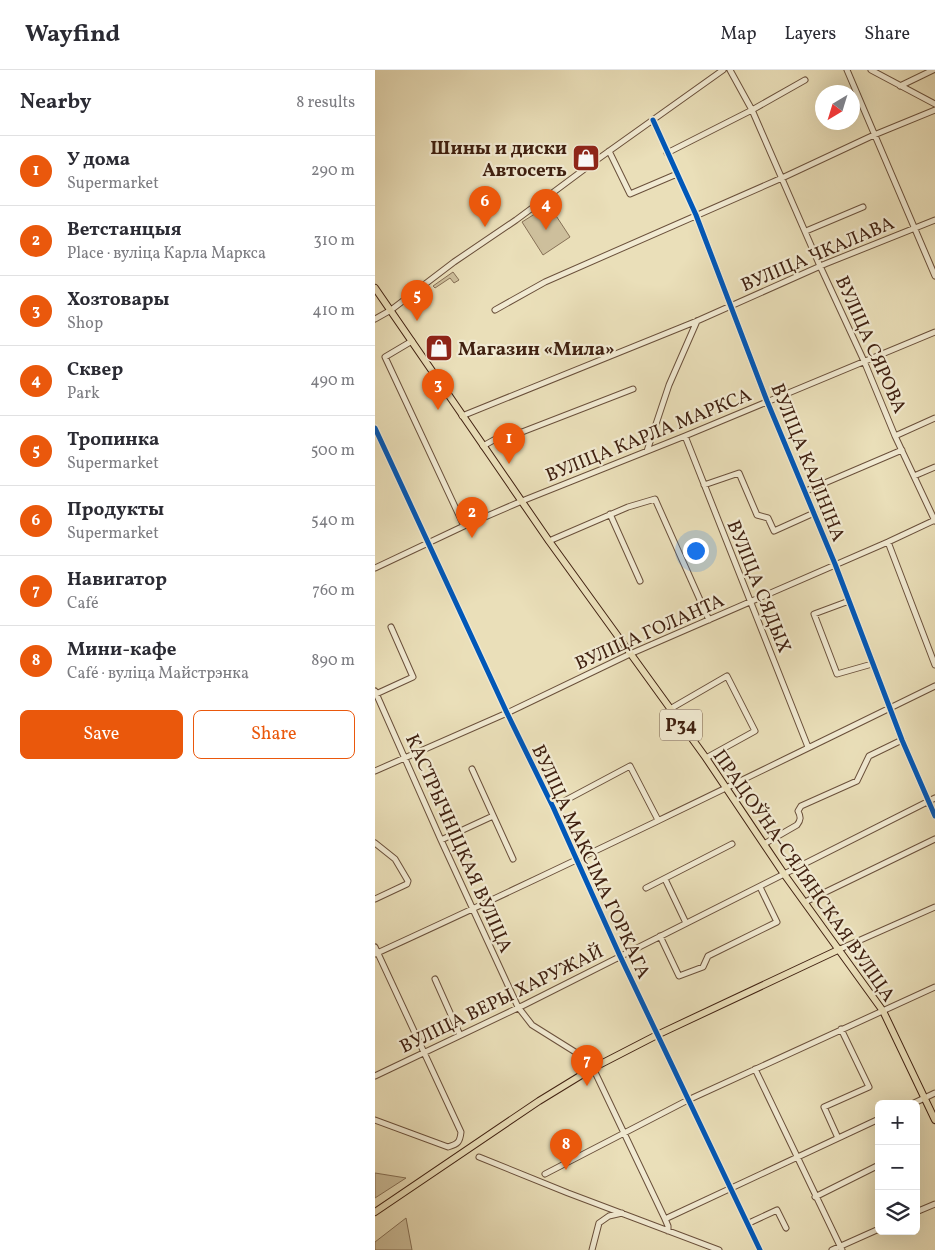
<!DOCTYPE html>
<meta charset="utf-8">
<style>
:root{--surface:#fff;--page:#f7f7f7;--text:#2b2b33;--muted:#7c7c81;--line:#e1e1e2;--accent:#ea580c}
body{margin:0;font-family:Vollkorn,serif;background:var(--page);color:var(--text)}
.controls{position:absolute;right:15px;bottom:15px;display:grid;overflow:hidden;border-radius:8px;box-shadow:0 5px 20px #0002}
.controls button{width:45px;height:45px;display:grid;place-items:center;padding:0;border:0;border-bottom:1px solid var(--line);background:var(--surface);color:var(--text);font:25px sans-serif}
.compass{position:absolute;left:440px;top:15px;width:45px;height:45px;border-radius:50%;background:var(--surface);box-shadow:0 5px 20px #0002;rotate:218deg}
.you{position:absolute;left:320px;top:480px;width:18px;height:18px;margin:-12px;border:4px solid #fff;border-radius:50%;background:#1a73e8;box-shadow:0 0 0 8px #1a73e833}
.badge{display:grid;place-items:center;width:32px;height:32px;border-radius:50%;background:var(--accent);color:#fff;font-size:16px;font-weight:700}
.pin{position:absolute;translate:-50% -41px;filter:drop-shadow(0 1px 2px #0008)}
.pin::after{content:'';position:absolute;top:26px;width:18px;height:15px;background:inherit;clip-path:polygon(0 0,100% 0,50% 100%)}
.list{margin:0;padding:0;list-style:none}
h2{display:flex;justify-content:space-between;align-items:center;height:65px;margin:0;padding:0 20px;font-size:21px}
h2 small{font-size:16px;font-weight:400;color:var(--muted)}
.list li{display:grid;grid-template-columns:32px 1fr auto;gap:15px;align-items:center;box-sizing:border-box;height:70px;padding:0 20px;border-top:1px solid var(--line)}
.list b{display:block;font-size:19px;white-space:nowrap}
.list p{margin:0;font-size:16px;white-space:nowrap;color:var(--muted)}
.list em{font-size:16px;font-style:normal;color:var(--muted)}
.actions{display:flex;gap:10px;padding:15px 20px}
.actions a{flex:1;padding:11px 0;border:1px solid var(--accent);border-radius:8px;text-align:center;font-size:18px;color:var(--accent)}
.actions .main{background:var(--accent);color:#fff}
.icon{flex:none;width:28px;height:28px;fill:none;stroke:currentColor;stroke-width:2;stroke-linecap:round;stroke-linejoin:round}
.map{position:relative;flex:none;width:560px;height:1180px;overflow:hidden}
header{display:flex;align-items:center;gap:30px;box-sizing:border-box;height:70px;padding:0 25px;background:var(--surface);border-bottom:1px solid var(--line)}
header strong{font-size:24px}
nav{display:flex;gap:28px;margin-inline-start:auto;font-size:18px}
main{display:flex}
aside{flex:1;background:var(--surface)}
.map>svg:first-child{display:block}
.green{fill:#cdbf9c;stroke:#867056}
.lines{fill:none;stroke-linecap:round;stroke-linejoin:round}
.minor-casing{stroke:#6a503b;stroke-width:7}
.major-casing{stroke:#402111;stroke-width:8}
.minor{stroke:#f1ead2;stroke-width:5}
.major{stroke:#eadfb9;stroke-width:6}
.cycleway-casing{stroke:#f1ead2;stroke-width:8}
.cycleway{stroke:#0057b8;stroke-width:5}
.labels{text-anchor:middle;stroke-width:4.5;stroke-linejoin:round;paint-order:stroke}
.shield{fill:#f1ead2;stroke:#755d4b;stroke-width:1}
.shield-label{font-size:18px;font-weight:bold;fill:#402111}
.poi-label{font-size:19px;font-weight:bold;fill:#402111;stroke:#f1ead2;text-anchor:end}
.street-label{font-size:19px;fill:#402111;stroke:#f1ead2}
</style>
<header>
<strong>Wayfind</strong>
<nav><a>Map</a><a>Layers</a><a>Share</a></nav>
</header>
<main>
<aside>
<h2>Nearby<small>8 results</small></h2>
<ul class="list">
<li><span class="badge">1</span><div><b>У дома</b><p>Supermarket</p></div><em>290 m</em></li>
<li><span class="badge">2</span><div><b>Ветстанцыя</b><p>Place · вуліца Карла Маркса</p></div><em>310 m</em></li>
<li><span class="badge">3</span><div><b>Хозтовары</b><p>Shop</p></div><em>410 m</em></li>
<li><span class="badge">4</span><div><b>Сквер</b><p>Park</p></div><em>490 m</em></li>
<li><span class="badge">5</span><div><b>Тропинка</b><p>Supermarket</p></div><em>500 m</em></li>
<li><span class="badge">6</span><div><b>Продукты</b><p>Supermarket</p></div><em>540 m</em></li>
<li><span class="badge">7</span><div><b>Навигатор</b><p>Café</p></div><em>760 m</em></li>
<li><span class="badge">8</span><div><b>Мини-кафе</b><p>Café · вуліца Майстрэнка</p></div><em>890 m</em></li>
</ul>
<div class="actions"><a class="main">Save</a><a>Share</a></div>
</aside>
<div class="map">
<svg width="560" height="1180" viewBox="0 0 560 1180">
<rect width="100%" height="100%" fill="#eadfb9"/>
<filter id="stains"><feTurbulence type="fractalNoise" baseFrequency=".004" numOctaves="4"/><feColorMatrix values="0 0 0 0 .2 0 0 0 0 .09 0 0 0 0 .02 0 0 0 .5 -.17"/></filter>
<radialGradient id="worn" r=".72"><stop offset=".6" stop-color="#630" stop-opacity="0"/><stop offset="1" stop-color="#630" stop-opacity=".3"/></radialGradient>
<path class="green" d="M174,135l21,32 -27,18 -21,-33z
M78,202l6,8 -5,3 -4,-5 -15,10 -2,-2z
M0,1103l31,5 -31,20z
M31,1148l6,32h-37v-8z"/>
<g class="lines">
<g class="minor-casing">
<path id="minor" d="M355,0l22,40 68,156 44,95 31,75 40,85
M472,0l88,206
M496,0l64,34
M525,16l33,-16
M278,50l43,95 71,186 68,163 67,176 33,76
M234,81l21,43 47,-20
M292,83l85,-43 53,-30
M431,161l57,-24
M120,240l50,-28 237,-104 92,-43 61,-25
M0,249l16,-9 63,-48 62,-42 82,-61 125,-89
M37,271l-27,16 79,169
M87,346l235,-95 128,-57 110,-44
M0,358l132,285 46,94 67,149 140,294
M310,366l123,311
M520,366l40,-18
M108,376l27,-15 12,1 111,-43
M272,381l22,-66 28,-64
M539,406l21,-9
M329,415l35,-12 18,42 11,3 6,13 40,-18
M431,421l96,-41
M235,444l30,67
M174,471l79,-34 27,-8 54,121
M513,472l47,123
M0,498l89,-42 58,-25 163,-65 250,-104
M474,531l-35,13 23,60 35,-10
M0,621l66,149 77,167 14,18 56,35 5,8 72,151 3,7v5
M1,624l37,-17 -22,-50
M295,639l57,-33 28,55 -49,27
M97,699l41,90
M0,701l132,-58 123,-59 258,-112 47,-22
M178,737l77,-41 28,54
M66,770l52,-24
M0,773l20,16 13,22 -1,3 -32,15
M389,774l33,-19c4,-5 4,-8 1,-14l3,-5 56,-25 12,-25 33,-16
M290,809l21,44
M271,818l86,-44
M430,832l130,-63
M285,866l19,40 24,-9 5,-11 69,-34 -17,-35
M0,877l86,185c-1,10 -3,12 -13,15l-73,-27
M465,879l95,-42
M0,884c188,-86 374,-177 560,-268
M60,909l25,56
M380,999l87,181
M0,1006l149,-71 411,-207
M537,1034l23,-11
M463,1068l-14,-31 45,-20 -28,-58
M104,1087l89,36 151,57
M170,1104l143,-74 247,-113
M440,1127l64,-32
M541,1142l19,-8
M290,1149l214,-100
M374,1153l28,-13 9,18
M217,1180l7,-27 10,-7 13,-3
M457,1180l47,-21"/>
</g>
<g class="major-casing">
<path id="major" d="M0,218l174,253 157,217 78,116 99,137 52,109
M0,1142l164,-111 54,-33 64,-33 183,-86"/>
</g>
<use href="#minor" class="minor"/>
<use href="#major" class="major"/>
<g class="cycleway-casing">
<path id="cycleway" d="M278,50l43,95 71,186 68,163 67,176 33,76
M0,358l132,285 46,94 67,149 140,294"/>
</g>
<use href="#cycleway" class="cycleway"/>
</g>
<defs>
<g id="shop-square" transform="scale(1.4375)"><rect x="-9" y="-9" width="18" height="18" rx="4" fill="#8f2418" stroke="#f1ead2"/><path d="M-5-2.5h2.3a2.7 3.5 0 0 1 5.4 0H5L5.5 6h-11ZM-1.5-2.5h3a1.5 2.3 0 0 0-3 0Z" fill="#fff"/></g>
</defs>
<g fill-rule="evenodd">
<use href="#shop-square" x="211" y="88"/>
<use href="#shop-square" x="64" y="278"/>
</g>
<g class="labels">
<rect class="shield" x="285" y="639.5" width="42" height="31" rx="4"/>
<g class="shield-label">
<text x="306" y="661">Р34</text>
</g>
<g class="poi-label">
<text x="192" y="84">Шины и диски<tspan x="192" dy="22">Автосеть</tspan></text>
<text x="83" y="285" text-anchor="start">Магазин «Мила»</text>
</g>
<g class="street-label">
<text transform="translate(442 183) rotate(-23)" y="7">ВУЛІЦА ЧКАЛАВА</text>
<text transform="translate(497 274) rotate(66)" y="7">ВУЛІЦА СЯРОВА</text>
<text transform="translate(273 364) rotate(-22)" y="7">ВУЛІЦА КАРЛА МАРКСА</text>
<text transform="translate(434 392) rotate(68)" y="7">ВУЛІЦА КАЛІНІНА</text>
<text transform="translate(385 516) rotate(68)" y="7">ВУЛІЦА СЯДЫХ</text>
<text transform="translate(274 561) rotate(-24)" y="7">ВУЛІЦА ГОЛАНТА</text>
<text transform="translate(85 773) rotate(66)" y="7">КАСТРЫЧНІЦКАЯ ВУЛІЦА</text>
<text transform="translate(217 791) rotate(65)" y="7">ВУЛІЦА МАКСІМА ГОРКАГА</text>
<text transform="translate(430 805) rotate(55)" y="7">ПРАЦОЎНА-СЯЛЯНСКАЯ ВУЛІЦА</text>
<text transform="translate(126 928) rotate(-26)" y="7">ВУЛІЦА ВЕРЫ ХАРУЖАЙ</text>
</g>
</g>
<rect width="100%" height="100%" filter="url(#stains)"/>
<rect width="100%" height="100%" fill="url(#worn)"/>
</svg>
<div class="controls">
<button>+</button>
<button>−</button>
<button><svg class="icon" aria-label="layers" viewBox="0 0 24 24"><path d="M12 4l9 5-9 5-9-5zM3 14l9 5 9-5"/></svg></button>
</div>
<svg class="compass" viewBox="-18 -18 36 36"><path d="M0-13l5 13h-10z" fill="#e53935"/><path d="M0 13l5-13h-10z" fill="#7c7c81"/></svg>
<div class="you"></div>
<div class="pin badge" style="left:134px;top:394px">1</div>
<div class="pin badge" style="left:97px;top:468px">2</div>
<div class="pin badge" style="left:63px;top:340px">3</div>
<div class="pin badge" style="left:171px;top:160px">4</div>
<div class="pin badge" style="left:42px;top:251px">5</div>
<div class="pin badge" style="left:110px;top:157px">6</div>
<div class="pin badge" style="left:212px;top:1016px">7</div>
<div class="pin badge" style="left:191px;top:1100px">8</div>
</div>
</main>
